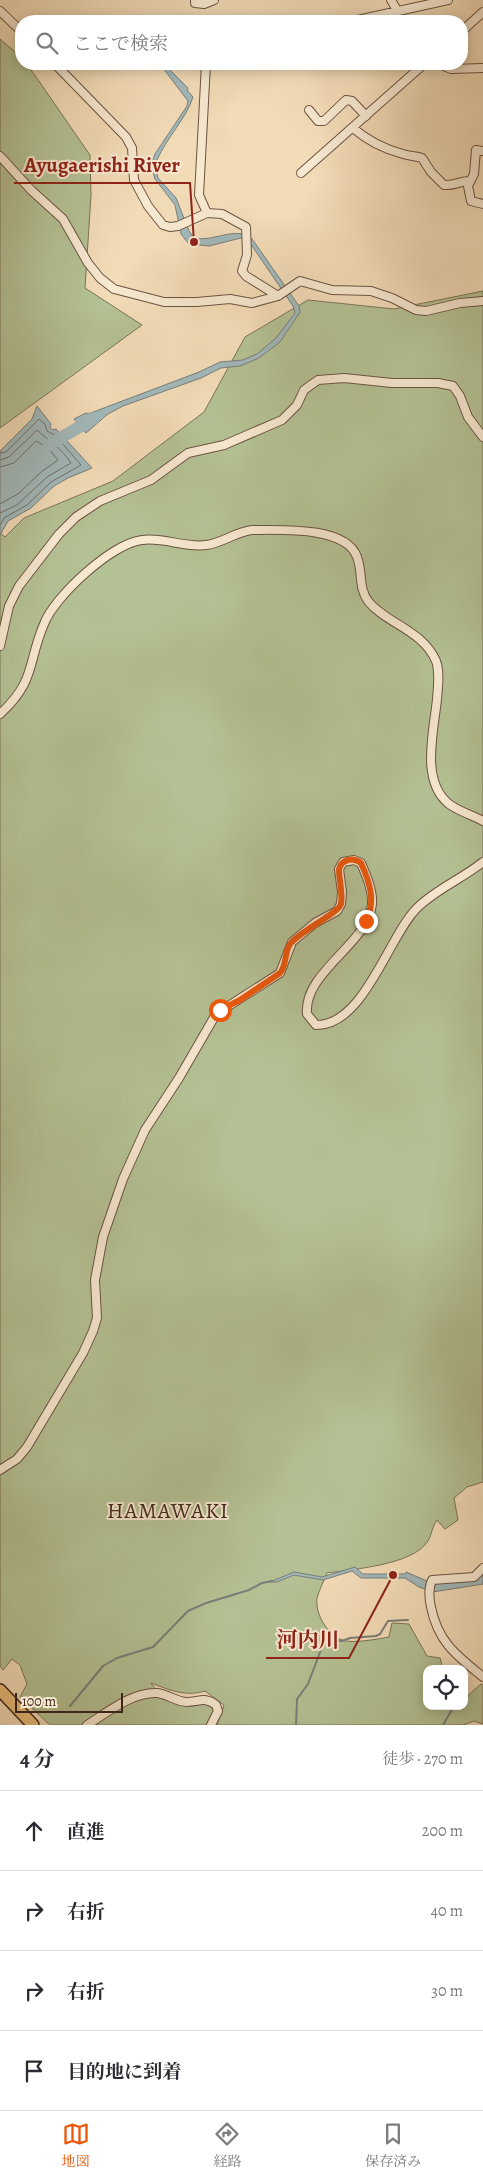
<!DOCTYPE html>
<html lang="ja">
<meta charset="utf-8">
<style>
:root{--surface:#fff;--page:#f7f7f7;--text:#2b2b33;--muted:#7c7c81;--line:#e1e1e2;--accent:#ea580c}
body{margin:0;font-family:Alegreya,"Noto Serif JP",serif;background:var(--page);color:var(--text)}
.controls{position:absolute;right:15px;bottom:15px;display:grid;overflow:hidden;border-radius:10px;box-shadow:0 2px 12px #0003}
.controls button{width:45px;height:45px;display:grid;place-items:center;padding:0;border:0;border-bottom:1px solid var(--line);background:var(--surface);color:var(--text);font:25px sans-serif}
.scale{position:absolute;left:15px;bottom:12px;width:108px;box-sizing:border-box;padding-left:5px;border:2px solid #3f261b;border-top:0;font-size:14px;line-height:18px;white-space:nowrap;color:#3f261b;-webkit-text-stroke:4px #f7e8d0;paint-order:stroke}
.stop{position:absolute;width:15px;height:15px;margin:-11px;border:4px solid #ea580c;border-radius:50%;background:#fff}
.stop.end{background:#ea580c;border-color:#fff;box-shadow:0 1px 5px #0008}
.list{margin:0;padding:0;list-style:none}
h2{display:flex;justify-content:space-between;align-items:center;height:65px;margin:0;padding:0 20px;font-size:21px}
h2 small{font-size:16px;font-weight:400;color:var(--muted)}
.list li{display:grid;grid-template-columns:32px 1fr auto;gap:15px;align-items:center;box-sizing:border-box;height:80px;padding:0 20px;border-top:1px solid var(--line)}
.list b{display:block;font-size:19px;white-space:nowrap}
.list em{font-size:16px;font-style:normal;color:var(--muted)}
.icon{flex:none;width:28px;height:28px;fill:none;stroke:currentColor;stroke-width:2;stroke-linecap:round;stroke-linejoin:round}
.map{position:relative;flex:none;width:483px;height:1725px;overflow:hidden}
.search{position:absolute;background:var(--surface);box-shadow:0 2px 12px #0003;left:15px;right:15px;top:15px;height:55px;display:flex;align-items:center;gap:12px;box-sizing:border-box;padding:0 18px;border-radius:20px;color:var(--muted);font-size:19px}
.sheet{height:385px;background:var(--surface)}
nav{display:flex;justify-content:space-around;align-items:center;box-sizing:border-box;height:70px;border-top:1px solid var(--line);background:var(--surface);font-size:14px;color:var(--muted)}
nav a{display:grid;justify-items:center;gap:2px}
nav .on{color:var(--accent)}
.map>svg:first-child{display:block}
.green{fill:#b4c194;stroke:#7a7458}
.water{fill:#a1b8ba;stroke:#7a7e7a}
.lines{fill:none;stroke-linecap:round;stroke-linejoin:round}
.shore{stroke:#706f6a;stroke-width:1}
.stream{stroke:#7a7e7a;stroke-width:2}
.river{stroke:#a1b8ba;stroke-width:12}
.minor-casing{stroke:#6c5342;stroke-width:10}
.highway-casing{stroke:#3f261b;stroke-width:14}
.minor{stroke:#f7e8d0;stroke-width:8}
.highway{stroke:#e9be7c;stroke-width:11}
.route{stroke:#ea580c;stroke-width:6}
.labels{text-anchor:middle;stroke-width:4;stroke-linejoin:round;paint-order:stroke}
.quarter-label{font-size:22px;letter-spacing:1px;fill:#3f261b;stroke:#f7e8d0}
.leader{fill:none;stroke:#8f2418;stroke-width:2}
.callout-dot{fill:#8f2418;stroke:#f7e8d0;stroke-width:2}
.callout-label{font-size:21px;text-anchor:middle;font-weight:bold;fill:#8f2418;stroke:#f7e8d0;stroke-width:4;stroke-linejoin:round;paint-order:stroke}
</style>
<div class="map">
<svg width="483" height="1725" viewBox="0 0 483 1725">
<rect width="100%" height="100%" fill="#f2dbb7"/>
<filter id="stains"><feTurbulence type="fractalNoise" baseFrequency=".004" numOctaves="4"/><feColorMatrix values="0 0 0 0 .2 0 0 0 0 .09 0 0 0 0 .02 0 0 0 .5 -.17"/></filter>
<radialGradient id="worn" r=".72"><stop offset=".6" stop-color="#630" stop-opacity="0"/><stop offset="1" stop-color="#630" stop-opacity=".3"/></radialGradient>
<path class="green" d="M0,39l21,18v7h6l63,91 1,40 -6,93 57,37 -142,103z
M483,291v1191l-16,5 -13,11 4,22 -13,9 -8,-9c-5,7 -5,14 -9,21 -15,24 -74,28 -101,32 -3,8 -8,17 -10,25 -2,16 10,36 25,42 10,4 36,-1 47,-3l3,-14 17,1 18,32 13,2 3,11h-16v37h37v-7l17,-15 2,1v39l-9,-3 -11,4h-246l7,-20 -19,-14c-20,6 -35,-1 -54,-8 19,27 30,19 58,21l5,7 -8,14h-156l-30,-28 7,-13 -7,-19 -8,-6 -9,11 -3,-4v-1133l5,4 19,-19 89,-37 91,-69 41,-75 63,-37 86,9z"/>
<path class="water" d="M160,64h4l24,24 -1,2 6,7c-7,22 -26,40 -36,63l-2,7 3,11 18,20 13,33 5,7c20,4 35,-10 56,-2l49,70 1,6 -20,30 -21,16 -19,8 -19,2 -20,10 -78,28 -15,8 -22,19 -12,-14 12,-6 2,1 111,-42 21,-10 23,-2 14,-6 19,-16 19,-25 -2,-7 -45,-66 -7,-2 -32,8 -20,-2 -8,-10 -6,-29 -20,-26 -4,-13 4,-12 32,-48 1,-5z
M37,406l14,18 -1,3 2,3 4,-1 36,39 -24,10 -14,8 -23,22 -23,13 -8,14v-84l32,-32z
M355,1567l8,7h43v-2l28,12 43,-6 6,-4v10l-50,8 -14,-5 -14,-9h-44l-9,-7 -29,9 -29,-5 -17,7h-7l24,-10 28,5z"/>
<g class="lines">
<path class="shore" d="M0,453l6,-1 33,-33 6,5 2,7 8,4 26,30 -30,17 -24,23 -23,13 -4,7
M0,460l9,-3 28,-27c11,10 25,19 34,33l-24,14 -30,28 -17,8
M0,467l14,-4 22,-22 12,7 10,12 -17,12 -23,22 -18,10"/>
<path class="stream" d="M464,1687l1,-2
M70,1706l33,-40 14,-8 36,-11 35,-36 18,-8 43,-13 13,-7 10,-2
M296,1725l1,-26 11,-15 17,-45 17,2 8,-3 26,-2 4,-2 8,-13 20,-1
M443,1725l11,-19"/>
<path class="river" d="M49,445l45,-27"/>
<g class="minor-casing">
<path id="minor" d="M195,0v3l9,1 10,-4
M391,0l7,12
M0,11l21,20
M353,21l95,-21
M462,31l21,-19
M55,64l71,73 6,11 2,32 14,26 15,19 7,2 8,-1 29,-13 15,1 24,13 1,28 -5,16 4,5 32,20 22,-15 32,9 39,1 21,7 24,12 10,1 34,-8 23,-2
M206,64l-7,131 8,18
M439,64l12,5 32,-1
M309,110l9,11h6l22,-21 6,1 14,15
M353,128c15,13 31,21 50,26 6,2 13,2 19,4l9,14 13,13c10,1 16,-4 26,-4
M483,151l-7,-1 -2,24 -6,12 3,15 12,3
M0,156l31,34 32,29 25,44 12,15 14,11 50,13h33l33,-3 22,4 26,-7
M301,173l123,-109
M0,646l9,-40 10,-20 40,-52 17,-17 24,-16 51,-21 37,-27 36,-8 58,-25 15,-15 7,-15 14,-10 26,-2 48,5h46l15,3 7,10 8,21 15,20
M0,714c36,-33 27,-50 44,-90 10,-27 68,-81 98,-84 22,-3 43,8 64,5 17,-2 29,-13 46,-15 28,0 94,-4 105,27 6,15 1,30 11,44 17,22 55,29 68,60 4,11 2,26 1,38 -3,32 -17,82 12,105 11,8 23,11 34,17
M0,1470l17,-11 10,-12 56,-94 10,-22 4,-13 -2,-38 8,-43 20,-58 22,-49 34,-52 37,-64 64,-41 12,-31 23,-19 22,-12 4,-7 1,-12 -3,-23 4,-7 11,-2 7,3c5,12 12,27 11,41 -3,39 -69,68 -65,110l9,11c48,1 72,-88 101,-117 19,-19 45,-29 66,-46
M483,1568l-9,9 -42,3c-4,9 -3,18 -1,27 7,35 25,48 52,70
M87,1725c21,-13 45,-33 70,-32 11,1 19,9 30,9 12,0 18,-6 29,3l2,6 -7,14"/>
</g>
<g class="highway-casing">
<path id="highway" d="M0,1690l33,35"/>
</g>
<use href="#minor" class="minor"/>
<use href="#highway" class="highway"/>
</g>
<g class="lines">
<path class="route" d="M220,1010l20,-10 40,-27c7,-8 4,-20 10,-29 10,-13 49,-31 51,-40 2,-12 -2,-23 -2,-35 3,-10 14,-12 22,-6 9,20 15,38 5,58"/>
</g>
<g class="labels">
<g class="quarter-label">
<text x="168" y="1518">HAMAWAKI</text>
</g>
</g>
<path class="leader" d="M194 242L190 183H14M393 1575L349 1658H266"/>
<g class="callout-dot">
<circle cx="194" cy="242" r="5"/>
<circle cx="393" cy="1575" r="5"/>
</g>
<g class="callout-label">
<text x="102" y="172">Ayugaerishi River</text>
<text x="308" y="1647">河内川</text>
</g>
<rect width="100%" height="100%" filter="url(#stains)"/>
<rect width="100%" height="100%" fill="url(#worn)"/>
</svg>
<div class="controls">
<button><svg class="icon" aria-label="locate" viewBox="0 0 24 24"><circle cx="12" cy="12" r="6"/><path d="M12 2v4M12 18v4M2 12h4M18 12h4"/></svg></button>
</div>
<div class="scale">100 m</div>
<div class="stop" style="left:220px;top:1010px"></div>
<div class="stop end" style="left:366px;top:921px"></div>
<div class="search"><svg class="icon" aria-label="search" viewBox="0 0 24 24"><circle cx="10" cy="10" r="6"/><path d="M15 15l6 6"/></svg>ここで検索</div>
</div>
<section class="sheet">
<h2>4 分<small>徒歩 · 270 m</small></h2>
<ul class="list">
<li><svg class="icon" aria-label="ahead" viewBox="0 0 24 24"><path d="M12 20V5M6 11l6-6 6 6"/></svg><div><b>直進</b></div><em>200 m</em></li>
<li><svg class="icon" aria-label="right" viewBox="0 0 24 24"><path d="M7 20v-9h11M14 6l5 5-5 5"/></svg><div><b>右折</b></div><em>40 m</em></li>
<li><svg class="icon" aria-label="right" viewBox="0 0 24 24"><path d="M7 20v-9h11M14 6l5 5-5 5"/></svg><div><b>右折</b></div><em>30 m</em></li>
<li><svg class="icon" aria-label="arrive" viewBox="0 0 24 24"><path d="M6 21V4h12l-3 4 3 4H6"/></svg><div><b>目的地に到着</b></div></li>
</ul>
</section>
<nav>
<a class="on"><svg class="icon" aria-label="map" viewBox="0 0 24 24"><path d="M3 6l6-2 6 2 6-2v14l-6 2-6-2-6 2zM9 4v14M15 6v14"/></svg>地図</a>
<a><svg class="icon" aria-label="directions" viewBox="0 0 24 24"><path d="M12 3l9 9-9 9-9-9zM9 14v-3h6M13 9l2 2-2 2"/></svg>経路</a>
<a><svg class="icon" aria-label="saved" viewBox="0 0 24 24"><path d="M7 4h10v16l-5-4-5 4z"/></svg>保存済み</a>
</nav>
